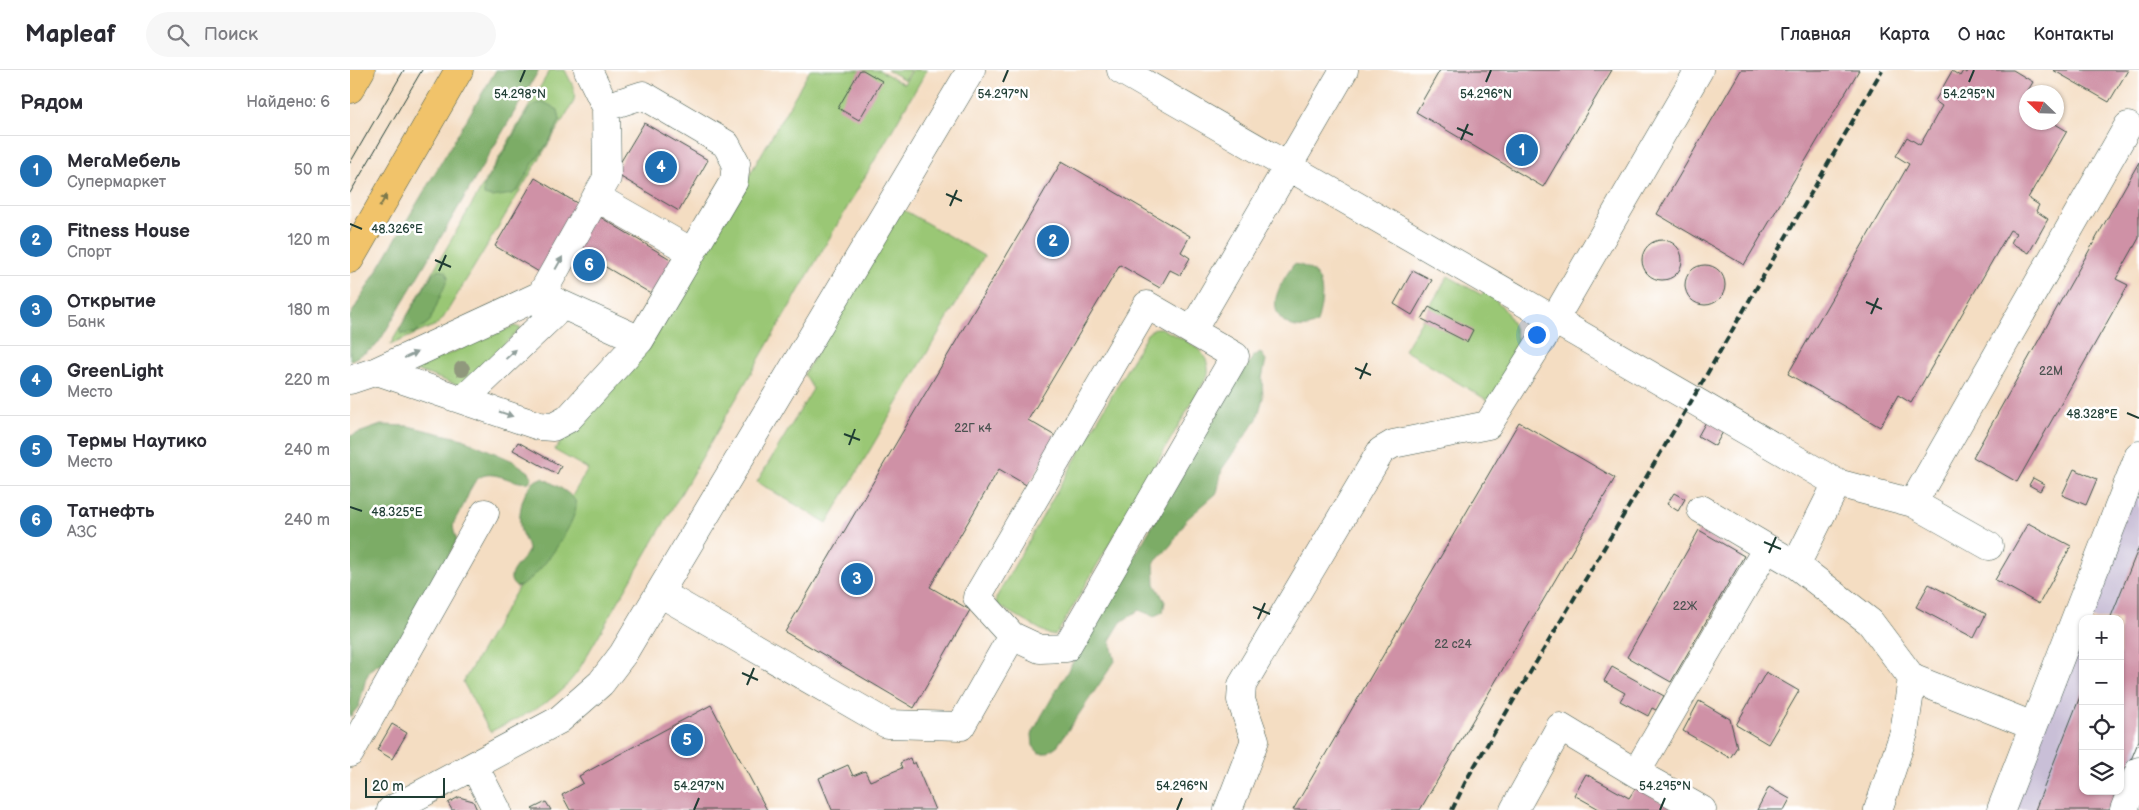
<!DOCTYPE html>
<html lang="ru">
<meta charset="utf-8">
<style>
:root{--surface:#fff;--page:#f7f7f7;--text:#2b2b33;--muted:#7c7c81;--line:#e1e1e2;--accent:#1f6fb2}
body{margin:0;font-family:"Balsamiq Sans",sans-serif;background:var(--page);color:var(--text)}
.controls{position:absolute;right:15px;bottom:15px;display:grid;overflow:hidden;border-radius:10px;box-shadow:0 1px 4px #0004}
.controls button{width:45px;height:45px;display:grid;place-items:center;padding:0;border:0;border-bottom:1px solid var(--line);background:var(--surface);color:var(--text);font:25px sans-serif}
.compass{position:absolute;left:1669px;top:15px;width:45px;height:45px;border-radius:50%;background:var(--surface);box-shadow:0 1px 4px #0004;rotate:293deg}
.scale{position:absolute;left:15px;bottom:12px;width:80px;box-sizing:border-box;padding-left:5px;border:2px solid #1f3d34;border-top:0;font-size:14px;line-height:18px;white-space:nowrap;color:#1f3d34;-webkit-text-stroke:4px #fff;paint-order:stroke}
.you{position:absolute;left:1186px;top:264px;width:18px;height:18px;margin:-12px;border:4px solid #fff;border-radius:50%;background:#1a73e8;box-shadow:0 0 0 8px #1a73e833}
.badge{display:grid;place-items:center;width:32px;height:32px;border-radius:50%;background:var(--accent);color:#fff;font-size:16px;font-weight:700}
.pin{position:absolute;translate:-50% -50%;border:2px solid #fff;box-shadow:0 1px 5px #0006}
.list{margin:0;padding:0;list-style:none}
h2{display:flex;justify-content:space-between;align-items:center;height:65px;margin:0;padding:0 20px;font-size:21px}
h2 small{font-size:16px;font-weight:400;color:var(--muted)}
.list li{display:grid;grid-template-columns:32px 1fr auto;gap:15px;align-items:center;box-sizing:border-box;height:70px;padding:0 20px;border-top:1px solid var(--line)}
.list b{display:block;font-size:19px;white-space:nowrap}
.list p{margin:0;font-size:16px;white-space:nowrap;color:var(--muted)}
.list em{font-size:16px;font-style:normal;color:var(--muted)}
.icon{flex:none;width:28px;height:28px;fill:none;stroke:currentColor;stroke-width:2;stroke-linecap:round;stroke-linejoin:round}
.map{position:relative;flex:none;width:1789px;height:740px;overflow:hidden}
header{display:flex;align-items:center;gap:30px;box-sizing:border-box;height:70px;padding:0 25px;background:var(--surface);border-bottom:1px solid var(--line)}
header strong{font-size:24px}
nav{display:flex;gap:28px;margin-inline-start:auto;font-size:18px}
.search{width:350px;height:45px;background:var(--page);display:flex;align-items:center;gap:12px;box-sizing:border-box;padding:0 18px;border-radius:28px;color:var(--muted);font-size:19px}
main{display:flex}
aside{flex:1;background:var(--surface)}
.map>svg:first-child{display:block}
.industrial{fill:#c9bfd7}
.green{fill:#9ac775;stroke:#5c8254}
.forest{fill:#7bac66;stroke:#4d744d}
.building{fill:#cf91a6}
.lines{fill:none;stroke-linecap:round;stroke-linejoin:round}
.minor-casing{stroke:#3f5549;stroke-width:29}
.major-casing{stroke:#3f5549;stroke-width:29}
.minor{stroke:#fff;stroke-width:28}
.major{stroke:#f1c36a;stroke-width:28}
.tram{stroke:#1f3d34;stroke-width:1}
.rail{stroke:#1f3d34;stroke-width:4;stroke-dasharray:8 4;stroke-linecap:butt}
.tree{fill:#90987d}
.oneway{fill:#7d794c}
.oneway2{fill:#8f9e9a}
.ticks{fill:none;stroke:#1f3d34;stroke-width:2}
.labels{text-anchor:middle;stroke-width:5;stroke-linejoin:round;paint-order:stroke}
.number-label{font-size:12px;fill:#4b5250}
.ticks-label{font-size:12px;text-anchor:middle;fill:#1f3d34;stroke:#fff;stroke-width:5;stroke-linejoin:round;paint-order:stroke}
</style>
<header>
<strong>Mapleaf</strong>
<div class="search"><svg class="icon" aria-label="search" viewBox="0 0 24 24"><circle cx="10" cy="10" r="6"/><path d="M15 15l6 6"/></svg>Поиск</div>
<nav><a>Главная</a><a>Карта</a><a>О нас</a><a>Контакты</a></nav>
</header>
<main>
<aside>
<h2>Рядом<small>Найдено: 6</small></h2>
<ul class="list">
<li><span class="badge">1</span><div><b>МегаМебель</b><p>Супермаркет</p></div><em>50 m</em></li>
<li><span class="badge">2</span><div><b>Fitness House</b><p>Спорт</p></div><em>120 m</em></li>
<li><span class="badge">3</span><div><b>Открытие</b><p>Банк</p></div><em>180 m</em></li>
<li><span class="badge">4</span><div><b>GreenLight</b><p>Место</p></div><em>220 m</em></li>
<li><span class="badge">5</span><div><b>Термы Наутико</b><p>Место</p></div><em>240 m</em></li>
<li><span class="badge">6</span><div><b>Татнефть</b><p>АЗС</p></div><em>240 m</em></li>
</ul>
</aside>
<div class="map">
<svg width="1789" height="740" viewBox="0 0 1789 740">
<rect width="100%" height="100%" fill="#fff"/>
<filter id="ink" filterUnits="userSpaceOnUse"><feTurbulence type="fractalNoise" baseFrequency=".02" numOctaves="2"/><feDisplacementMap in="SourceGraphic" scale="10" xChannelSelector="R" yChannelSelector="G"/><feConvolveMatrix kernelMatrix="1 2 1 2 8 2 1 2 1" color-interpolation-filters="sRGB"/></filter>
<filter id="wash" filterUnits="userSpaceOnUse"><feTurbulence type="fractalNoise" baseFrequency=".0096" numOctaves="4" result="noise"/><feDisplacementMap in="SourceGraphic" scale="20" xChannelSelector="R" yChannelSelector="G"/><feGaussianBlur stdDeviation="1.12" result="paint"/><feColorMatrix in="noise" values="0 0 0 0 0 0 0 0 0 0 0 0 0 0 0 0 0 1.4 0 .05"/><feComposite in="paint" operator="in"/></filter>
<g filter="url(#wash)">
<rect width="100%" height="100%" fill="#f4ddc2"/>
<path class="industrial" d="M1789,408v332h-131l75,-189v170h37v-172h-36z"/>
<path class="green" d="M200,0h15c5,11 13,21 8,33l-131,217 -6,5 -46,20z
M460,0h69l25,14 8,-14h15l-349,601c-24,34 -53,43 -88,61l-27,-50 125,-213 -34,-19 107,-122z
M537,0h23l-5,10z
M552,139l82,47 -157,267 -70,-41 56,-93 -9,-15z
M1098,206l34,19 2,-4c25,17 31,33 36,62l-27,48 -6,-1 -83,-50z
M164,256l7,2 -61,58 -47,-17z
M805,258h6c21,12 50,19 47,47l-150,257 -3,3h-5l-53,-30 -1,-7 151,-264z"/>
<path class="forest" d="M146,0h43l-158,269 -6,8 -25,14v-45z
M194,32l14,8 2,10 -10,20 -18,25 -14,25 -6,4 -20,3 -8,-2v-9l45,-77 6,-5z
M944,194c34,5 30,33 23,59 -18,12 -46,-1 -41,-25 3,-12 10,-23 18,-34z
M89,199l7,3 2,6 -18,43 -15,12 -14,1 -1,-6 33,-55z
M910,282l6,8 -4,18 1,20 -6,21 -35,50 -5,24 -30,26 -16,26 -17,18 1,21 10,18 -2,10 -9,4 -15,-6 -18,12 -11,18 5,21 -57,84 -11,8h-8l-6,-7 -1,-12 10,-19 191,-328 20,-30z
M31,355l27,1 55,13 50,22 16,11 3,5 -3,5c-17,4 -41,-19 -55,1 -5,7 -7,17 -12,25 -8,14 -12,15 -5,32l-59,112 -27,17 -5,9 -7,28 -9,11v-281z
M193,408c8,5 32,16 33,26 2,18 -42,82 -60,83 -15,-12 7,-25 12,-36 0,-9 -8,-16 -8,-26 -2,-15 5,-45 23,-47z"/>
<g id="blocks">
<path class="building" d="M510,0h3l19,11 -23,39 -21,-12z
M1090,0h172l-69,117 -127,-75z
M1391,0h118l-115,195 -87,-51z
M1618,0h45l20,12 -13,22 6,4v14h26l15,9 -39,67 11,7 -3,6 12,8 -19,34 -18,-10 5,-10 -6,-3 -99,173 -13,-8 -18,32 -92,-53 121,-210 -13,-8 11,-19 13,8 22,-39 -7,-5 17,-30 8,5 3,-5 4,2z
M1703,0h75l-19,32z
M294,53l64,37 -29,51 -65,-38z
M712,91l128,75 -9,16 9,6 -10,17 -10,-5 -10,18 -40,-23 -92,155 29,17 -29,49 -29,-17 -69,118 40,23 -56,98 -129,-76z
M1789,92v76l-23,41 12,6 -111,197 -44,-25z
M185,108l147,88 -20,34 -87,-51 -19,33 -61,-36z
M1292 190a20 20 0 1 1 40 0a20 20 0 1 1-40 0Z
M1335 215a20 20 0 1 1 40 0a20 20 0 1 1-40 0Z
M1063,200l19,10 -20,35 -18,-11z
M1079,237l44,23 -6,12 -45,-23z
M1357,350l17,10 -9,16 -17,-10z
M1169,352l96,56 -195,332h-127z
M168,372l43,24 -4,8 -44,-24z
M1724,399l23,10 -11,26 -24,-10z
M1683,408l11,6 -4,7 -11,-6z
M1324,423l11,6 -7,12 -11,-7z
M1678,453l43,23 -32,58 -44,-24z
M1349,460l45,26 -73,126 -44,-25z
M1789,477v193l-19,47v-168h-10z
M1579,514l57,30 -12,24 -58,-31z
M1262,597l52,29 -8,14 -4,-2 -4,8 -28,-15 5,-8 -21,-12z
M1416,602l33,19 -31,53 -32,-19z
M1733,619v102h36l-8,19h-76z
M1349,631l31,18 7,28 -7,11 -47,-27z
M361,635l56,105h-197l-8,-15 21,-12 -4,-7z
M42,654l15,9 -15,26 -15,-9z
M560,688l2,6 3,-2 20,48h-103l-13,-32 29,-13 5,11 12,-5 5,10 32,-13 -2,-5z
M1236,704l43,24 7,-11 40,23h-75l-27,-15z
M1419,717l21,12 -6,11h-27z
M109,727l14,4 4,9h-25l-4,-7z
M196,732l5,8h-18l-1,-1z"/>
</g>
</g>
<g filter="url(#ink)">
<use href="#blocks" fill-opacity="0" stroke="#3f5549" stroke-width="1"/>
<g class="lines">
<g class="minor-casing">
<path id="minor" d="M771,0l716,413 76,20 76,43
M246,127l96,55
M191,225l99,45 94,-159 2,-18 -10,-19 -83,-49 -37,12
M27,301l162,55 14,1 15,-8 72,-79
M0,310l27,-9 164,-76 66,-117 -1,-71 -18,-37
M113,330l100,-95
M1563,433l215,-377
M1351,439l66,39
M1446,495l41,-82
M310,523l227,131 74,2 51,-90 -35,-39 170,-292 45,26 152,-261
M662,566l28,13 26,-1 169,-292 -43,-25
M1562,608l121,48
M0,683l135,-240
M124,696l23,44
M41,740l168,-90 42,-37 22,-29 348,-584
M878,740l27,-70 -14,-40 1,-15 139,-234 12,-7 95,-19 66,-105 145,-250
M1164,740l46,-83 76,46
M1352,740l-66,-37 131,-225 29,17 74,57 42,56 -8,55 -26,77
M1651,740l138,-355
M1774,740l15,-39"/>
</g>
<g class="major-casing">
<path id="major" d="M0,19l11,-19
M0,189l109,-189"/>
</g>
<use href="#minor" class="minor"/>
<use href="#major" class="major"/>
<path class="tram" d="M0,93l54,-93
M0,123l72,-123"/>
<path class="rail" d="M1102,740l16,-33 224,-377 190,-330"/>
</g>
<circle class="tree" cx="112" cy="299" r="8"/>
<defs><path id="oneway-solid" d="M-6-.8H1V-3.2L6.5 0L1 3.2V.8H-6Z" transform="scale(1.25)"/></defs>
<use class="oneway" href="#oneway-solid" transform="translate(33 131) rotate(-60)"/>
<g class="oneway2">
<use href="#oneway-solid" transform="translate(209 193) rotate(-61)"/>
<use href="#oneway-solid" transform="translate(161 284) rotate(-43)"/>
<use href="#oneway-solid" transform="translate(61 285) rotate(-24)"/>
<use href="#oneway-solid" transform="translate(156 344) rotate(19)"/>
</g>
</g>
<path class="ticks" d="M170,12l5,-12M653,12l5,-12M1136,12l5,-12M1619,12l5,-12M1107,58l16,7M1111,70l7,-16M596,124l16,7M600,136l7,-16M0,154l12,5M85,190l16,7M89,201l7,-16M1516,232l16,7M1521,244l7,-16M1005,298l16,7M1010,309l7,-16M1777,343l12,5M494,364l16,6M499,375l6,-16M0,437l12,4M1414,472l17,7M1419,483l7,-16M903,537l17,7M908,549l7,-16M392,603l16,7M397,615l7,-17M344,740l5,-12M827,740l5,-12M1310,740l5,-12"/>
<g class="labels">
<g class="number-label">
<text x="1701" y="305">22М</text>
<text x="623" y="362">22Г к4</text>
<text x="1335" y="540">22Ж</text>
<text x="1103" y="578">22 с24</text>
</g>
</g>
<g class="ticks-label">
<text x="170" y="28">54.298°N</text>
<text x="653" y="28">54.297°N</text>
<text x="1136" y="28">54.296°N</text>
<text x="1619" y="28">54.295°N</text>
<text x="47" y="163">48.326°E</text>
<text x="1742" y="348">48.328°E</text>
<text x="47" y="446">48.325°E</text>
<text x="349" y="720">54.297°N</text>
<text x="832" y="720">54.296°N</text>
<text x="1315" y="720">54.295°N</text>
</g>
</svg>
<div class="controls">
<button>+</button>
<button>−</button>
<button><svg class="icon" aria-label="locate" viewBox="0 0 24 24"><circle cx="12" cy="12" r="6"/><path d="M12 2v4M12 18v4M2 12h4M18 12h4"/></svg></button>
<button><svg class="icon" aria-label="layers" viewBox="0 0 24 24"><path d="M12 4l9 5-9 5-9-5zM3 14l9 5 9-5"/></svg></button>
</div>
<svg class="compass" viewBox="-18 -18 36 36"><path d="M0-13l5 13h-10z" fill="#e53935"/><path d="M0 13l5-13h-10z" fill="#7c7c81"/></svg>
<div class="scale">20 m</div>
<div class="you"></div>
<div class="pin badge" style="left:1172px;top:80px">1</div>
<div class="pin badge" style="left:703px;top:171px">2</div>
<div class="pin badge" style="left:507px;top:509px">3</div>
<div class="pin badge" style="left:311px;top:97px">4</div>
<div class="pin badge" style="left:337px;top:670px">5</div>
<div class="pin badge" style="left:239px;top:195px">6</div>
</div>
</main>
